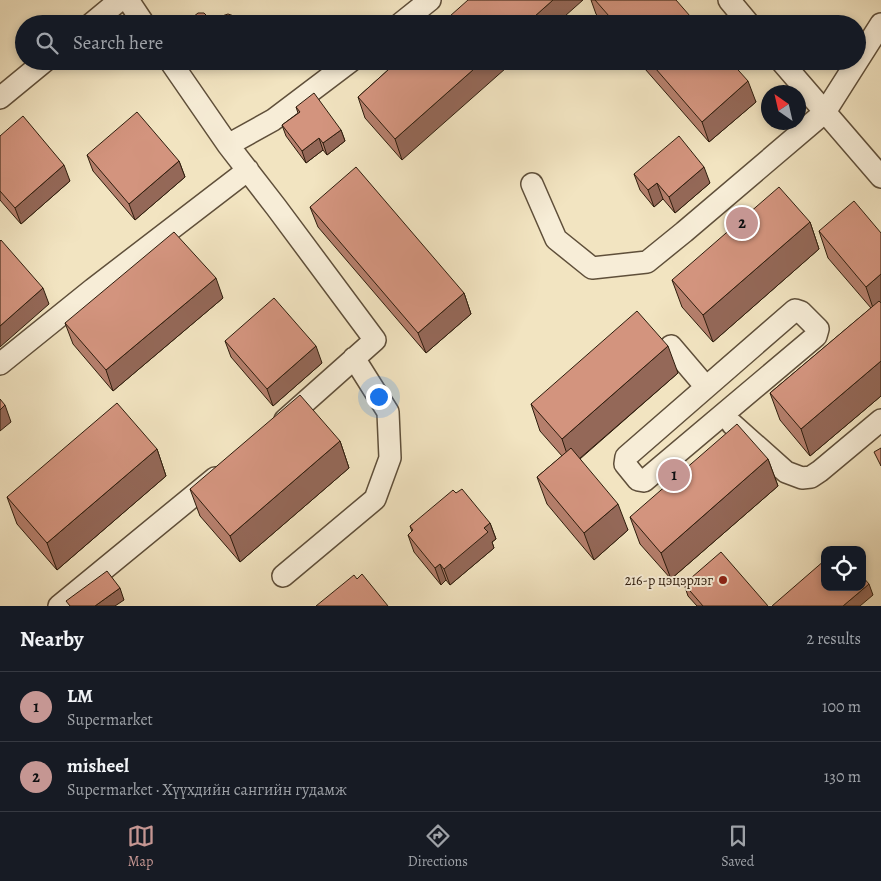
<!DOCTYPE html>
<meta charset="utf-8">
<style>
:root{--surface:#171b24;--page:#20242c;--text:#f1f3f6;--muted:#9ea1a6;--line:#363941;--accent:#c59692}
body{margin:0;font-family:Alegreya,serif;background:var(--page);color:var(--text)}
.controls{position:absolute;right:15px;bottom:15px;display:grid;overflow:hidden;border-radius:10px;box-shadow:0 2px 8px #0003}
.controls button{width:45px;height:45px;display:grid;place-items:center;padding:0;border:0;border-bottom:1px solid var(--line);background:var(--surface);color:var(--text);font:25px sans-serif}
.compass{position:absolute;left:761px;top:85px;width:45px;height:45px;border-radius:50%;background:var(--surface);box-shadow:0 2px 8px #0003;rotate:326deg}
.you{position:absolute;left:378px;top:396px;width:18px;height:18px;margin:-12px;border:4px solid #fff;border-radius:50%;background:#1a73e8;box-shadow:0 0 0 8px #1a73e833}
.badge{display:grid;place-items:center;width:32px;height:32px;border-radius:50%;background:var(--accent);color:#111;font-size:16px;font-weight:700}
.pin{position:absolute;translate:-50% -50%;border:2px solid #fff;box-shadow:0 1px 5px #0006}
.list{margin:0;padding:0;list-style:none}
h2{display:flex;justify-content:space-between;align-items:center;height:65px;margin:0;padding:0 20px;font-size:21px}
h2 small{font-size:16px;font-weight:400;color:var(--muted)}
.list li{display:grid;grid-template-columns:32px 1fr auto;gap:15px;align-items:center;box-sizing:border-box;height:70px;padding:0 20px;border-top:1px solid var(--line)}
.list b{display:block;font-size:19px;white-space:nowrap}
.list p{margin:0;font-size:16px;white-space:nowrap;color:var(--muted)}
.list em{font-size:16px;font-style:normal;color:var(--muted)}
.icon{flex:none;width:28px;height:28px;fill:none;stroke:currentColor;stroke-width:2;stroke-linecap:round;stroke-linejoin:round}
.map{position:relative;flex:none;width:881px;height:606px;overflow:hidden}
.search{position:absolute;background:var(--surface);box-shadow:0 2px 8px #0003;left:15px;right:15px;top:15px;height:55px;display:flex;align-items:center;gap:12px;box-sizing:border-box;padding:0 18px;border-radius:28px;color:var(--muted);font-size:19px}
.sheet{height:205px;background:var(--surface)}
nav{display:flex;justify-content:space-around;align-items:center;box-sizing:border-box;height:70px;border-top:1px solid var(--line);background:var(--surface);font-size:14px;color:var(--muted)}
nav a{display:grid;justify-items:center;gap:2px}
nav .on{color:var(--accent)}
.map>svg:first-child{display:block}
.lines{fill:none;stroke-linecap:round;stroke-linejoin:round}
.minor-casing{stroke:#5f4f3a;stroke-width:24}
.minor{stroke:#f7edd7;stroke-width:21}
.wall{fill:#b57f6c;stroke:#2e1d0d}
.shaded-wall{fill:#946858;stroke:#2e1d0d}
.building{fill:#d3947e;stroke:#2e1d0d}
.poi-dot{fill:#8f2418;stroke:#f7edd7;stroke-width:2}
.labels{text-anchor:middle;stroke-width:4;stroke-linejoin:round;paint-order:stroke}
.poi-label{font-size:14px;fill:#2e1d0d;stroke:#f7edd7;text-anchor:end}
</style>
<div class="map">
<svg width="881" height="606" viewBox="0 0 881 606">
<rect width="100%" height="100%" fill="#f2e4c1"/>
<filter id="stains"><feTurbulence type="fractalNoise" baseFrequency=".004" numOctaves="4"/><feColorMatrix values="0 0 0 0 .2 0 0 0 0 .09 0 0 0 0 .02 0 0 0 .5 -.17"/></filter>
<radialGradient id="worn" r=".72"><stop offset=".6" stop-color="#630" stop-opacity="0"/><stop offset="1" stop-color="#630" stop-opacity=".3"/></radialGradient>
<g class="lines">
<g class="minor-casing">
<path id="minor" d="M128,0l16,24
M729,0l20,24
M91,24l29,-24
M400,24l30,-24
M170,61l58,84 48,62 99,133 -90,80
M781,61l100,116
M0,98l45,-37
M228,145l45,-25 78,-59
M532,184l24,55 36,29 55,-6 37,-30 141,-120 56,-88
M795,310l6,2 17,17 -2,7 -172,145 -6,-1 -13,-16 1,-7z
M671,346l35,41
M0,364l93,-75 155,-119
M732,424l54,48 16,6 9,-1 9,-6 61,-51
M283,576l92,-77 15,-41 -2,-46 -34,-54
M59,606l156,-128"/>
</g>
<use href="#minor" class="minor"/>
</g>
<path class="wall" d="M591,0h4l102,24h-92l-9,-10z
M398,61l4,99 -37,-42 -7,-21z
M638,61h92l26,41 -47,40z
M296,107l45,23 4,11 -18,14 -4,-5 -17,13 -20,-27 -4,-11 16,-12z
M0,136l70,45 -49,43 -21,-24z
M87,155l92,6 6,16 -50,43 -42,-49z
M634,174l76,9 -35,30 -12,-14 -9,8 -14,-17z
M310,207l154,86 7,21 -45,39 -108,-126z
M810,222l9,27 -106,93 -31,-35 -10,-27z
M819,231l62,2v163l-71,60 -30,-36 -10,-27 101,-85 -43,-50z
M223,298l-110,93 -40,-47 -8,-21z
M225,341l97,22 -49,43 -42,-49z
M678,373l-98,86 48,71 -34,30 -47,-56 -10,-27 25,-21 -22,-25 -9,-27z
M340,441l9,27 -109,94 -40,-46 -10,-27z
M157,449l9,27 -109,94 -40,-46 -10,-27z
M768,459l10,27 -107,93 -31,-35 -10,-27z
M456,493l34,30 6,16 -4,3 2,6 -44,37 -4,-5 -5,5 -27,-33 -6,-17 4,-3 -2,-6z
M684,584l84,22h-71l-9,-10z"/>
<path class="shaded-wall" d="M553,0h30l-27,24h-30z
M483,61h31l-112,99 -7,-21z
M748,81l8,21 -47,40 -7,-20z
M341,130l4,11 -18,14 -4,-12z
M319,138l4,12 -17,13 -4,-12z
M179,161l6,16 -50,43 -6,-16z
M64,165l6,16 -49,43 -6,-16z
M704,167l6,16 -35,30 -6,-16z
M657,183l6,16 -9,8 -6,-17z
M810,222l9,27 -106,93 -10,-27z
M881,274v35l-6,5 -9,-27z
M216,278l7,20 -110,93 -7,-21z
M43,288l6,16 -49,43v-21z
M464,293l7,21 -45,39 -8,-20z
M316,346l6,17 -49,43 -6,-17z
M668,346l10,27 -107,93 -9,-27z
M881,361v35l-71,60 -9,-27z
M5,405l6,17 -11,9v-21z
M340,441l9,27 -109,94 -10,-26z
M157,449l9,27 -109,94 -10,-27z
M768,459l10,27 -107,93 -10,-26z
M618,504l10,26 -34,30 -10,-27z
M490,523l6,16 -4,3 2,6 -44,37 -6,-16 40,-41z
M440,564l6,16 -5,5 -6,-17z
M869,584l4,11 -13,11h-17z
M120,588l4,12 -9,6h-20z"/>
<path class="building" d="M468,0h85l-27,24h-85z
M595,0h81l21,24h-81z
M198,13h6l4,4 1,3 -1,4h-15l-1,-2 1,-5z
M228,14l6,2 3,6v2h-18v-3l3,-5z
M398,61h85l-88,78 -37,-42z
M649,61h81l18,20 -46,41z
M314,93l27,37 -18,13 -4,-5 -17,13 -20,-26 18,-13 -4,-5z
M137,112l42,49 -50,43 -42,-49z
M23,116l41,49 -49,43 -15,-17v-55z
M679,136l25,31 -35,30 -12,-14 -9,7 -14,-16z
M356,167l108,126 -46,40 -108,-126z
M779,187l31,35 -107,93 -31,-35z
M854,201l27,32v41l-15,13 -47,-56z
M174,232l42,46 -110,92 -41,-47z
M1,240l42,48 -43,38v-85z
M274,298l42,48 -49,43 -42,-48z
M879,301l2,2v58l-80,68 -31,-36z
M637,311l31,35 -106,93 -31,-35z
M300,395l40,46 -110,95 -40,-47z
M0,399l5,6 -5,5z
M117,403l40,46 -110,94 -40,-46z
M737,424l31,35 -107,94 -31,-36z
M571,448l47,56 -34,29 -47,-56z
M881,448v18l-7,-14z
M462,489l28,34 -6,5 4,4 -44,37 -4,-5 -5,4 -27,-33 5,-5 -3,-4 43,-36 3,3z
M721,552l47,54h-65l-19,-22z
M825,560v27h37v-11l7,8 -26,22h-71z
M107,571l13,17 -25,18h-25l-4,-5z
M362,574l26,32h-72l38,-31 3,4z"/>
<circle class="poi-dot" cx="723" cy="580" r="5"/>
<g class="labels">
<g class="poi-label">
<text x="713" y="585">216-р цэцэрлэг</text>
</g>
</g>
<rect width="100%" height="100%" filter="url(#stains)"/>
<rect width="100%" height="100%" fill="url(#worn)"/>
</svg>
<div class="controls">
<button><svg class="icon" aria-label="locate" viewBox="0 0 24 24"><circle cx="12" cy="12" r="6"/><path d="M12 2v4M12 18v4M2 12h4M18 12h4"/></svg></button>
</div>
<svg class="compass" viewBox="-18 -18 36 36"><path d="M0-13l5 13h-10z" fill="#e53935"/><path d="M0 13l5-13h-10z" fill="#9ea1a6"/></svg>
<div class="you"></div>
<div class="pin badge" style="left:674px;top:475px">1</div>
<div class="pin badge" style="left:742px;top:223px">2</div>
<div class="search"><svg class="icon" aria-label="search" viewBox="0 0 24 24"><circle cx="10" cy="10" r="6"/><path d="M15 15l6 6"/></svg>Search here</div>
</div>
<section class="sheet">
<h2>Nearby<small>2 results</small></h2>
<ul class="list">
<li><span class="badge">1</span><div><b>LM</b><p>Supermarket</p></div><em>100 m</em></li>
<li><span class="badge">2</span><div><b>misheel</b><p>Supermarket · Хүүхдийн сангийн гудамж</p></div><em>130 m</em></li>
</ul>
</section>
<nav>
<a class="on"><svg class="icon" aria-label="map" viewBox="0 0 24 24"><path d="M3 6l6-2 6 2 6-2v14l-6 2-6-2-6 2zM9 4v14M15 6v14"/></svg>Map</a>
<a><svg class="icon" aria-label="directions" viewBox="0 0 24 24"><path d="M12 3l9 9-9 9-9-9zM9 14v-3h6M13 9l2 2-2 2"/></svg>Directions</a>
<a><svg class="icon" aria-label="saved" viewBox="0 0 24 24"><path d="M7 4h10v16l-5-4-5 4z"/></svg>Saved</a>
</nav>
